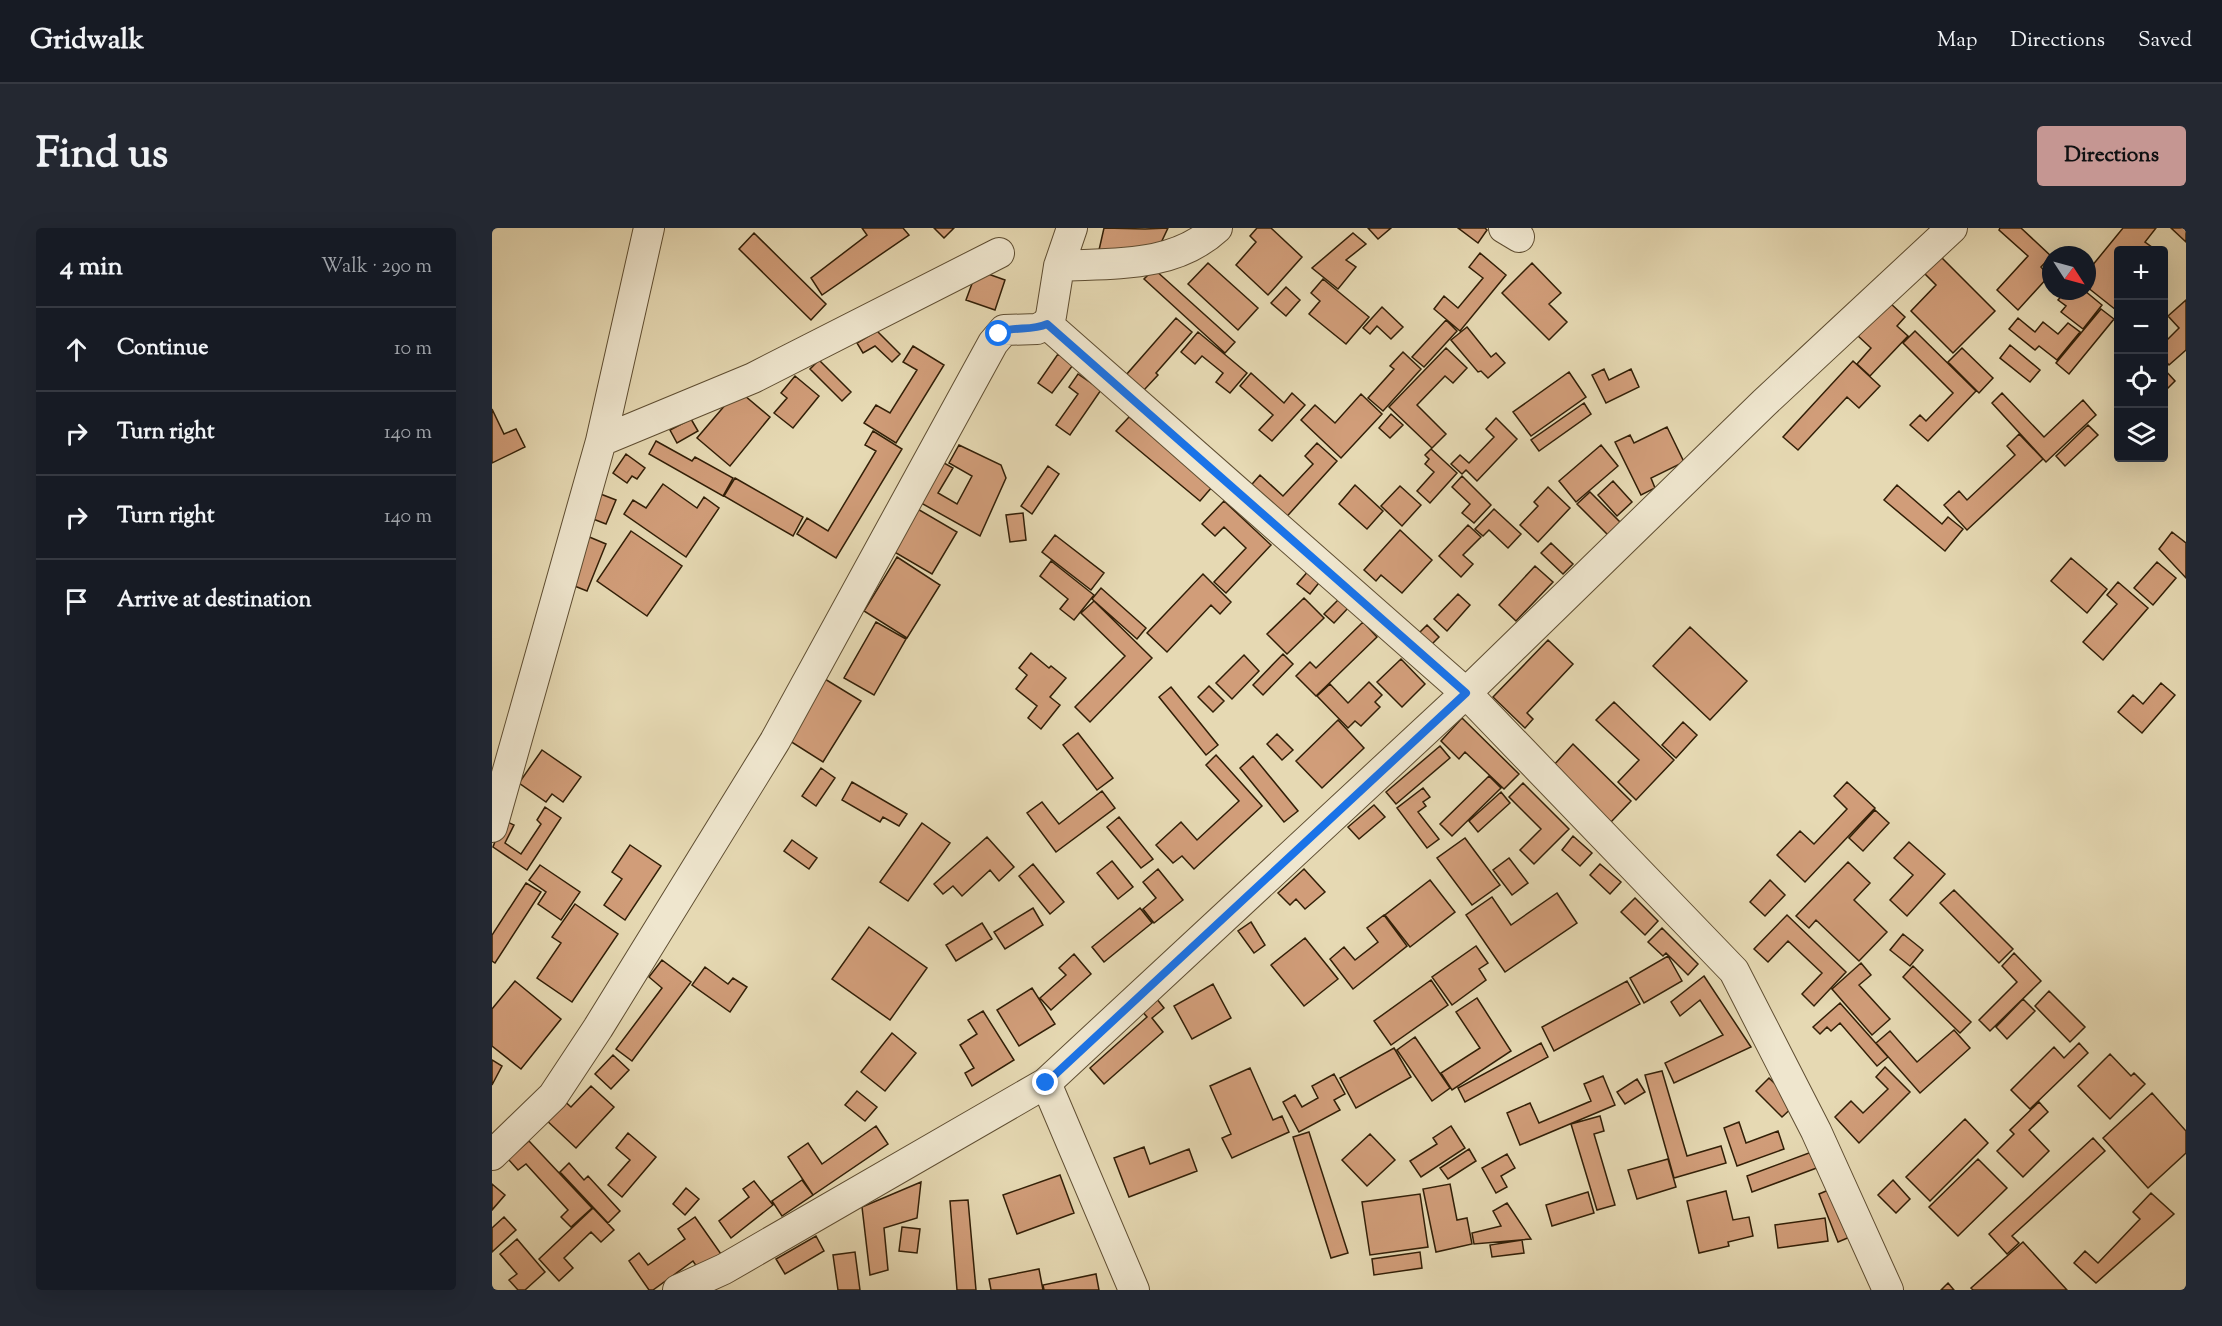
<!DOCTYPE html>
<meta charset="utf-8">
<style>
:root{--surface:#171b24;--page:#242831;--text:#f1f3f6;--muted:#9ea1a6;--line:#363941;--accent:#c59692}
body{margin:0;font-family:"Sorts Mill Goudy",serif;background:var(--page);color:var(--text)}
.controls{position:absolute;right:18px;top:18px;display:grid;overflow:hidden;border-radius:6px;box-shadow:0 6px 24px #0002}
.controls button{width:54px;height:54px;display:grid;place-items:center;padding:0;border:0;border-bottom:2px solid var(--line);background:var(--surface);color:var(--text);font:30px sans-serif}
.compass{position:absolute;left:1550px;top:18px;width:54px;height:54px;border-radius:50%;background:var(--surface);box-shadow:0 6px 24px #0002;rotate:126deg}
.stop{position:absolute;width:18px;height:18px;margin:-14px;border:4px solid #1a73e8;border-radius:50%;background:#fff}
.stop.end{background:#1a73e8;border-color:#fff;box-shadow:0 2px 6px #0008}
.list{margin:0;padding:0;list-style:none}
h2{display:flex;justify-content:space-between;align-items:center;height:78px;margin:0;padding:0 24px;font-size:26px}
h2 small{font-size:20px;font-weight:400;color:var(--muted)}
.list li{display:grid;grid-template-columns:39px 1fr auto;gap:18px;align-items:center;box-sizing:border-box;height:84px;padding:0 24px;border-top:2px solid var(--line)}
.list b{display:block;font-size:22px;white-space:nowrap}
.list em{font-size:20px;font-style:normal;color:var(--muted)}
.icon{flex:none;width:33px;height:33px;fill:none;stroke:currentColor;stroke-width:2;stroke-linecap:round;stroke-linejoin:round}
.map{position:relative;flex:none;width:1694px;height:1062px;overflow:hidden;border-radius:6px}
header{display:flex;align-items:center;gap:36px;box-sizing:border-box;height:84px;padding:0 30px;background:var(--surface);border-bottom:2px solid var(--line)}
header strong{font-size:28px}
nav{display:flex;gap:33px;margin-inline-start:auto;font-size:21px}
.intro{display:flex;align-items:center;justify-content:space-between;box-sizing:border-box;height:144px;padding:0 36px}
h1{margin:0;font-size:42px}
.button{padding:15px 27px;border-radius:6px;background:var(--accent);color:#111;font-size:21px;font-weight:700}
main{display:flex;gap:36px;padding:0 36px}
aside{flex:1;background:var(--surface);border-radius:6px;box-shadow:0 6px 24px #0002}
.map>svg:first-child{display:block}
.building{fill:#d19d79;stroke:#321f07;stroke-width:1.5}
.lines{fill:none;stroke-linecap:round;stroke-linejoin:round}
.minor-casing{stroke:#5f4e32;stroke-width:32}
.minor{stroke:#efe6ce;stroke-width:30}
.route{stroke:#1a73e8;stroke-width:8}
</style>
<header>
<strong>Gridwalk</strong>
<nav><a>Map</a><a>Directions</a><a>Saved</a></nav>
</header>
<div class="intro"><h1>Find us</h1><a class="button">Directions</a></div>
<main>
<aside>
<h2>4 min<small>Walk · 290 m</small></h2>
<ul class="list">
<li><svg class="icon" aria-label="ahead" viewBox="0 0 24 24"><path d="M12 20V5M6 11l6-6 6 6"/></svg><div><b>Continue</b></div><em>10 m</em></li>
<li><svg class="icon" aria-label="right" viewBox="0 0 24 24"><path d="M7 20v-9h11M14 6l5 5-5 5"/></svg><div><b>Turn right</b></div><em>140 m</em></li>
<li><svg class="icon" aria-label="right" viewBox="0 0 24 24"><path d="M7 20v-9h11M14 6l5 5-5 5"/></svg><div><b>Turn right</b></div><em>140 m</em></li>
<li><svg class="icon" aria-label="arrive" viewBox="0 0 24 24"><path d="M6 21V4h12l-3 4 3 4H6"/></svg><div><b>Arrive at destination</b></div></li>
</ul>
</aside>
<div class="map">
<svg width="1694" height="1062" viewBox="0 0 1694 1062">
<rect width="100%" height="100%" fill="#e6d9b3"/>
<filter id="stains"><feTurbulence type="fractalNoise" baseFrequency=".00333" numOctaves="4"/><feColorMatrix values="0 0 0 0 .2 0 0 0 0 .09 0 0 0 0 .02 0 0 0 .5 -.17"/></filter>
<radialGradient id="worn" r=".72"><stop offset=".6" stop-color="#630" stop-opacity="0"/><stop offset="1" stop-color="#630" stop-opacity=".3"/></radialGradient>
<path class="building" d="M370,0h41l6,7 -87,60 -11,-17 56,-43z
M442,0h20l-10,10z
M612,0l41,1 23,-1 -9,19 -60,3z
M765,0h14l31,29 -34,38 -32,-30 20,-23 -6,-6z
M876,0h23l-13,11z
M966,0h27l2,2 -9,13z
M1508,0h21l30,28 -10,11 8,9 -31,34 -21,-20 31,-34 -29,-26z
M1631,0h33l-11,14 11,8h-38v57l-2,3 -29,-23v-15z
M1679,0h15v14z
M262,5l72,71 -15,16 -72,-71z
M861,5l13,11 -20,16 10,7 -18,22 -26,-21z
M988,25l26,22 -46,56 -26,-22 10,-13 14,12 25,-30 -14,-11z
M1447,27l56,56 -42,42 -42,-42 25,-26 -13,-13z
M716,35l50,45 -20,22 -50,-46z
M1040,35l29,30 -12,11 18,18 -18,18 -47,-47z
M662,41l81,73 -10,11 -81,-74z
M485,42l28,10 -10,30 -29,-10z
M831,51l46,38 -23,27 -37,-30 11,-13 -9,-8z
M794,59l14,13 -14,16 -15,-13z
M1574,63h19l17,14 -19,24 -22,-17 5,-6 -8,-6z
M1694,72v50l-17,15 -5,-6v-16l15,-15 -11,-12z
M1397,74l16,15 -8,9 11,10 -38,40 -13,-12 14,-16 -13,-12z
M890,79l21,20 -12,12 -14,-13 -7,8 -7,-6z
M1609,81l13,10 -45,55 -13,-11z
M684,90l16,14 -36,41 2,2 -14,15 -18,-15z
M1526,90l17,14 8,-10 15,12 10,-11 12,9 -23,28 -18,-14 -4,4 -26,-21z
M954,92l11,11 -33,36 -12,-10z
M975,99l24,30 5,-4 9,10 -17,15 -7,-7 -3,1 -27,-32z
M385,103l23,23 -8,8 -17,-16 -12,7 -6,-10z
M1423,103l61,60 -48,50 -18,-16 10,-10 6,6 27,-28 -50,-50z
M706,104l49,41 -17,20 -14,-11 7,-9 -21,-17 -7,8 -14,-12z
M1518,117l30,25 -10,12 -30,-24z
M421,118l31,19 -48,78 -32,-20 12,-18 14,8 27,-43 -14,-8z
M954,120l21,20 -14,15 -8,-7 -28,29 29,29 -14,14 -43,-41z
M1470,120l31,30 -14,15 -31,-31z
M911,124l18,17 -38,42 -15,-13 26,-29 -4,-3z
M566,126l15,11 -21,28 -14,-10z
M327,132l32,32 -9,9 -32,-32z
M1361,133l27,25 -21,22 -12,-11 -49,53 -15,-13z
M1112,141l5,11 22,-11 8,18 -33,16 -14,-28z
M1672,141l11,12 -11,11z
M1077,144l17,25 -55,39 -18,-24z
M759,145l33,30 8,-10 13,12 -33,36 -13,-11 14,-15 -33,-29z
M586,146l23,16 -31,45 -14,-10 22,-31 -9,-7z
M303,148l24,20 -26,32 -19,-15 13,-15 -6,-5z
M246,162l32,27 -40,49 -33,-28z
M1510,165l42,44 39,-37 13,15 -50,47 -54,-59z
M869,166l21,20 -41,44 -40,-38 14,-15 20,18z
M1092,175l7,11 -52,37 -8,-11z
M0,181l12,25 12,-5 9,18 -33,16z
M899,186l12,11 -13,13 -11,-10z
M637,189l83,70 -12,14 -84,-70z
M1004,190l21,21 -40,42 -11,-11 -4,4 -11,-10 9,-9 9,8 25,-26 -8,-8z
M199,191l7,12 -21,12 -7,-13z
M1596,197l10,10 -33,31 -9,-10z
M1175,199l17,35 -33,16 4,10 -14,7 -26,-53 15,-7 4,8z
M381,203l29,18 -66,109 -39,-24 10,-16 21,13 48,-80 -11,-6z
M1527,206l24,25 -76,71 -23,-25 15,-14 8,9 48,-45 -8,-9z
M164,213l36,20 3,-4 38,21 -10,18 -74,-42z
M825,215l20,18 -56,62 -35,-32 14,-16 23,21 30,-32 -8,-8z
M467,217l42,20 5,13 -26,58 -66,-37 23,-40 16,9 -15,25 19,11 15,-28 -23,-13z
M1109,217l17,21 -42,36 -17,-21z
M939,221l26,24 -27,30 -13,-12 17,-19 -9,-8 4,-5 -4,-4z
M134,226l19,14 -8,11 -5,-3 -5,7 -14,-10z
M556,238l11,8 -27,40 -11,-8z
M970,248l29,29 -17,18 -12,-10 8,-9 -18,-17z
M243,250l68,39 -10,19 -69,-40z
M1121,253l19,21 -15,14 -19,-21z
M171,256l34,24 7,-11 15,11 -33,49 -62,-43 9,-14 13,8z
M863,257l28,26 -16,18 -28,-25z
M1405,257l45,39 6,-7 15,12 -18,22 -61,-51z
M908,258l21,19 -19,21 -21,-20z
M1056,259l22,21 -32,34 -18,-17 18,-19 -4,-4z
M1098,264l31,31 -13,12 -31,-31z
M106,265l18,7 -10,24 -18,-7z
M732,273l47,44 -45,48 -12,-11 32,-34 -22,-21 -9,9 -13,-12z
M424,280l41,24 -25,42 -41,-24z
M1002,281l27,25 -13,14 -19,-18 -6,6 -8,-7z
M531,285l3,27 -16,2 -4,-27z
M976,297l13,12 -18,18 10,9 -12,13 -22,-21z
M908,302l32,30 -30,33 -21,-18 -5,6 -12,-11z
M139,303l51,35 -35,50 -50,-35z
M1680,304l14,11v35l-27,-29z
M563,307l49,38 -13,17 -49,-38z
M95,308l19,8 -19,47 -20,-8z
M1059,315l22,21 -10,10 -22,-21z
M405,329l43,28 -33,53 -43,-27z
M1579,330l36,31 -20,24 -36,-32z
M559,333l43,34 -20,25 -14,-11 8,-10 -28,-23z
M1665,334l19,16 -23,27 -19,-17z
M1043,338l18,16 -37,39 -17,-16z
M818,341l12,10 -12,15 -13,-10z
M711,346l28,28 -11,12 -9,-9 -44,47 -20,-19z
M1626,354l30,26 -45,52 -20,-18 34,-38 -10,-9z
M609,360l45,40 -9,11 -45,-40z
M966,366l12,11 -23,26 -13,-12z
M812,370l20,20 -37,36 -20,-20z
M848,370l9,9 -15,16 -10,-9z
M602,373l58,57 -62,64 -15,-15 50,-51 -44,-43z
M384,394l30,17 -32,56 -30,-17z
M871,394l14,15 -61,59 -20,-20 14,-14 6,6z
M935,397l12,12 -15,15 -12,-12z
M1198,399l57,54 -37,39 -57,-54z
M1056,412l25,24 -46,49 6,6 -8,9 -32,-31z
M539,425l18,15 2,-2 15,12 -16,19 10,8 -19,24 -13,-11 9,-12 -21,-17 11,-14 -8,-7z
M791,426l10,10 -30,31 -10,-10z
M752,427l15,16 -27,28 -16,-16z
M909,431l24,25 -23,23 -25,-25z
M328,448l41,25 -38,61 -41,-26z
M877,454l13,13 -7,7 5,5 -19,19 -6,-5 -7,7 -31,-32 13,-12 18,19z
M1669,455l14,12 -33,38 -24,-21 15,-17 10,9z
M717,458l15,15 -11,11 -15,-15z
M679,459l47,58 -12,10 -47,-58z
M1122,474l60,58 -38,40 -18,-18 21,-22 -43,-40z
M970,490l57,56 -15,15 -39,-37 -6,7 -18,-18z
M846,492l26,28 -42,40 -26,-27z
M1191,494l14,13 -21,23 -14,-13z
M586,505l35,45 -16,12 -34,-45z
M785,506l16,16 -11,10 -15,-16z
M1081,516l58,57 -20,21 -58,-56z
M948,518l10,12 -54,46 -10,-12z
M50,522l39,27 -18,25 -11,-8 -6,8 -27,-19z
M724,527l46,51 -68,63 -12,-13 -9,7 -17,-18 25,-23 16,18 42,-39 -33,-36z
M761,528l45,55 -14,11 -44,-54z
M329,540l14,10 -19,28 -14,-10z
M997,548l12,12 -49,48 -12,-12z
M360,554l55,32 -8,12 -16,-9 -3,5 -38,-22z
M1355,554l28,26 -70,74 -28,-27 23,-24 14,13 33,-35 -13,-13z
M1031,555l46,46 -35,35 -14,-14 21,-21 -32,-32z
M931,560l7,9 -7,5 3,4 -8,6 21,27 -12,9 -30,-40z
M610,563l13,17 -59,44 -29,-39 15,-11 17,22z
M1009,564l9,11 -32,29 -9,-11z
M882,577l11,12 -26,22 -11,-12z
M53,579l16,11 -34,52 -34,-23 10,-27 11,5 -9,18 16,11 20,-30 -4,-4z
M1383,582l14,13 -26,28 -14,-13z
M627,589l34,42 -12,9 -34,-41z
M430,595l28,20 -42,58 -28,-19z
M1081,608l19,17 -12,13 -18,-16z
M495,609l27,30 -15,14 -9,-11 -28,26 -9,-10 -10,8 -9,-10z
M973,610l35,47 -28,20 -35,-47z
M300,612l25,18 -8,11 -25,-18z
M1417,614l36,32 -38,42 -17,-16 23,-25 -19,-17z
M138,617l31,21 -36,54 -21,-15 18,-26 -10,-7z
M1017,630l19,25 -16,12 -19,-25z
M620,633l21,26 -15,12 -21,-26z
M1356,634l22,21 -16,17 33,32 -28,29 -43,-41 -7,8 -13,-12z
M541,636l31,38 -14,12 -31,-38z
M1108,636l21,18 -11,12 -20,-19z
M48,637l40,27 -19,28 -23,-16 8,-12 -17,-12z
M666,641l25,31 -29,23 -11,-14 13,-11 -13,-16z
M812,641l21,23 -20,17 -9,-10 -6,6 -12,-12z
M938,652l25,32 -45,35 -25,-32z
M1278,652l15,15 -20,21 -15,-14z
M34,655l15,9 -46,71 -3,-2v-26z
M1462,662l59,59 -14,14 -59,-60z
M1065,665l20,30 -72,49 -39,-57 26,-18 19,28z
M1143,670l23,23 -13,14 -24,-23z
M83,676l43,30 -46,68 -35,-24 24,-35 -9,-6z
M541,680l10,17 -38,24 -11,-17z
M648,680l12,15 -48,39 -12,-15z
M892,687l23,31 -54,43 -23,-30 14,-12 11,13 23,-18 -11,-14z
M1295,687l59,57 -32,34 -12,-12 20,-21 -34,-32 -20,21 -14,-13z
M759,694l14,23 -11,8 -16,-22z
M490,695l10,16 -36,22 -10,-16z
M377,699l58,41 -37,52 -58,-41z
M1170,700l36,36 -10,11 -22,-22 -3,3 -15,-14z
M1411,706l20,16 -13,16 -20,-16z
M813,710l33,41 -34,27 -33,-41z
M984,718l12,17 -9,6 7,11 -34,25 -20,-28z
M1522,725l27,28 -51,50 -11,-11 38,-38 -15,-16z
M582,726l17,20 -40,36 -11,-12 26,-23 -7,-7z
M1176,728l14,25 -38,22 -14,-25z
M170,732l29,22 -59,79 -16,-12 46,-61 -13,-11z
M1369,735l10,12 -12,10 31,34 -18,16 -40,-46z
M1421,738l58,56 -11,11 -57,-56z
M213,739l23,17 5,-6 14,9 -17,25 -38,-27z
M1212,748l47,71 -77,36 -9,-20 58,-28 -23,-35 -20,16 -9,-14z
M939,752l17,25 -57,40 -17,-24z
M23,753l46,38 -40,50 -29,-23v-37z
M1135,753l13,23 -86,47 -12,-24z
M721,756l18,34 -39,21 -18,-33z
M540,760l23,36 -36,22 -22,-36z
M1557,763l36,36 -15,15 -35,-36z
M664,770l8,10 -12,10 11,14 -59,52 -14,-16 57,-51 -6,-7z
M985,770l34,53 -59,39 -11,-17 39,-25 -24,-36z
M1531,771l12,12 -28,28 -11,-12z
M1348,775l48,54 -11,9 -37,-43 -9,8 -4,-4 -7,7 -7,-7z
M491,783l31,49 -42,26 -7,-13 9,-5 -14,-23 17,-11 -9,-14z
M1462,802l16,18 -50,45 -44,-50 14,-12 27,31z
M400,805l24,20 -31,38 -24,-19z
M923,809l35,51 -18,13 -35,-51z
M1049,815l7,14 -83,45 -7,-14z
M1587,815l9,10 -58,56 -19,-19 43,-43 10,11z
M902,820l17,29 -55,31 -16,-30z
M1618,826l21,22 3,-3 11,11 -35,35 -32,-33z
M121,827l16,15 -18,19 -16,-15z
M0,832l10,6 -10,19z
M1393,839l25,25 -51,51 -24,-26 16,-16 12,12 25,-24 -12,-12z
M758,840l23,52 9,-4 7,16 -57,26 -10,-20 9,-4 -21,-48z
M1170,843l25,85 34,-10 5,17 -52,15 -29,-103z
M842,846l11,20 -11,6 6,10 -41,22 -16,-30 12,-7 7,12 16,-9 -6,-12z
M1111,848l12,29 -95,40 -13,-32 23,-10 9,20 52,-22 -7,-17z
M1277,850l27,26 -14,13 -26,-26z
M1145,851l8,13 -20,12 -8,-12z
M99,858l23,21 -38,41 -33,-31 18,-19 10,9z
M365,863l20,16 -12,14 -20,-16z
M1660,865l34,38v22l-38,35 -45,-50z
M1547,874l9,10 -19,18 20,21 -26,26 -26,-26 17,-17 -4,-4z
M1108,888l4,15 -10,3 21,71 -18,5 -26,-86z
M1473,891l23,24 -58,58 -24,-24z
M1247,894l7,21 32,-12 6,18 -47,17 -13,-38z
M384,898l12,18 -75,51 -25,-38 20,-14 14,21z
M959,898l14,22 -44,29 -11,-16 27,-17 -4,-6z
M817,904l39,121 -17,5 -38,-121z
M136,905l28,24 -34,40 -14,-12 22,-25 -14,-12z
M878,906l25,26 -28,26 -25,-26z
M1601,910l12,13 -93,85 7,7 -12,11 -18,-20z
M37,913l63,67 -21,19 -10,-10 7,-7 -42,-46 -8,6 -10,-11z
M652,919l6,17 39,-15 8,22 -68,26 -15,-39z
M977,921l7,12 -28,18 -8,-11z
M1325,922l5,16 -70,26 -5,-16z
M1015,926l8,14 -14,8 6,11 -11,6 -14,-25z
M1176,931l8,28 -39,12 -9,-29z
M1486,931l29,29 -49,48 -29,-29z
M77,935l15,17 4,-4 32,35 -12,12 -48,-51z
M568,947l14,38 -57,21 -14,-39z
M310,952l11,15 -31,21 -10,-15z
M1401,952l17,19 -14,14 -18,-18z
M262,953l19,24 -42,33 -12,-17 30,-24 -6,-8z
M429,954l-4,36 -33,10 4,42 -18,5 -8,-68z
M0,956l13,11 -13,15z
M958,956l7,36 10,-2 5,26 -36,8 -13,-63z
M1346,958l19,48 -19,8 -19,-48z
M194,960l13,11 -14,16 -12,-11z
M1234,963l7,29 16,-3 4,19 -25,6 1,4 -30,7 -12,-52z
M1096,964l6,21 -42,13 -6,-21z
M1659,965l23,21 -78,69 -22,-20 11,-12 13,12 42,-44 -7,-7z
M928,966l8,53 -58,8 -8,-53z
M476,972l8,90h-19l-7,-89z
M1015,975l24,36 -57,5 -2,-11 29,-7 -8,-15z
M101,980l21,22 -13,12 -10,-10 -27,26 9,10 -14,13 -20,-22z
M12,989l12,13 -24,22v-24z
M203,989l26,37 -22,16 -6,-9 -40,29h-4l-20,-29 10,-8 9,12 37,-26 -7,-10z
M1333,990l3,23 -50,7 -3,-23z
M410,999l18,2 -3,24 -18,-2z
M324,1008l8,15 -39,23 -9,-15z
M25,1011l28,33 -20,18h-7l-9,-10 8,-6 -17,-20z
M1030,1012l2,13 -32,4 -2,-12z
M1531,1014l44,48h-94l-2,-2z
M363,1024l5,38h-22l-5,-35z
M928,1024l2,16 -48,7 -2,-16z
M547,1041l4,21h-52l-2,-11z
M604,1046l3,16h-55l-1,-5z
M1456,1055l6,7h-13z"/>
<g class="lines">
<g class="minor-casing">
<path id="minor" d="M1012,0l15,9
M567,38c55,-3 115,2 158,-38
M555,96l419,369 268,278 82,160 72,159
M109,213l152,-63 246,-125
M0,599l109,-386 48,-213
M554,855l88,207
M0,927l61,-59 45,-68 177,-287 218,-398 11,-13 33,-1 10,-5 4,-8 8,-50 13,-38
M186,1062l46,-21 322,-186 420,-390 298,-290 188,-175"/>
</g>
<use href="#minor" class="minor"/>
</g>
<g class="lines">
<path class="route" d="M507,106c12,-9 31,-2 48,-10l419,369 -420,390"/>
</g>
<rect width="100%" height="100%" filter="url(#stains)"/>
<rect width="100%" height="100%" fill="url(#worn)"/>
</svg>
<div class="controls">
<button>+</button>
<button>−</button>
<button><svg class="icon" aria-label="locate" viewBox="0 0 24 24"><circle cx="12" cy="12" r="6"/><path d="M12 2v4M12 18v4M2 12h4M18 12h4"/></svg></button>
<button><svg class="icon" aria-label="layers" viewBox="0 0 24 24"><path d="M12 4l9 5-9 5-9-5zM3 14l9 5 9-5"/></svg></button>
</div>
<svg class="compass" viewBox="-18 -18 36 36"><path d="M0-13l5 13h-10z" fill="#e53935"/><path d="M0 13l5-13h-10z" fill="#9ea1a6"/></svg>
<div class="stop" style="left:507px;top:106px"></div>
<div class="stop end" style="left:554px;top:855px"></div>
</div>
</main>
